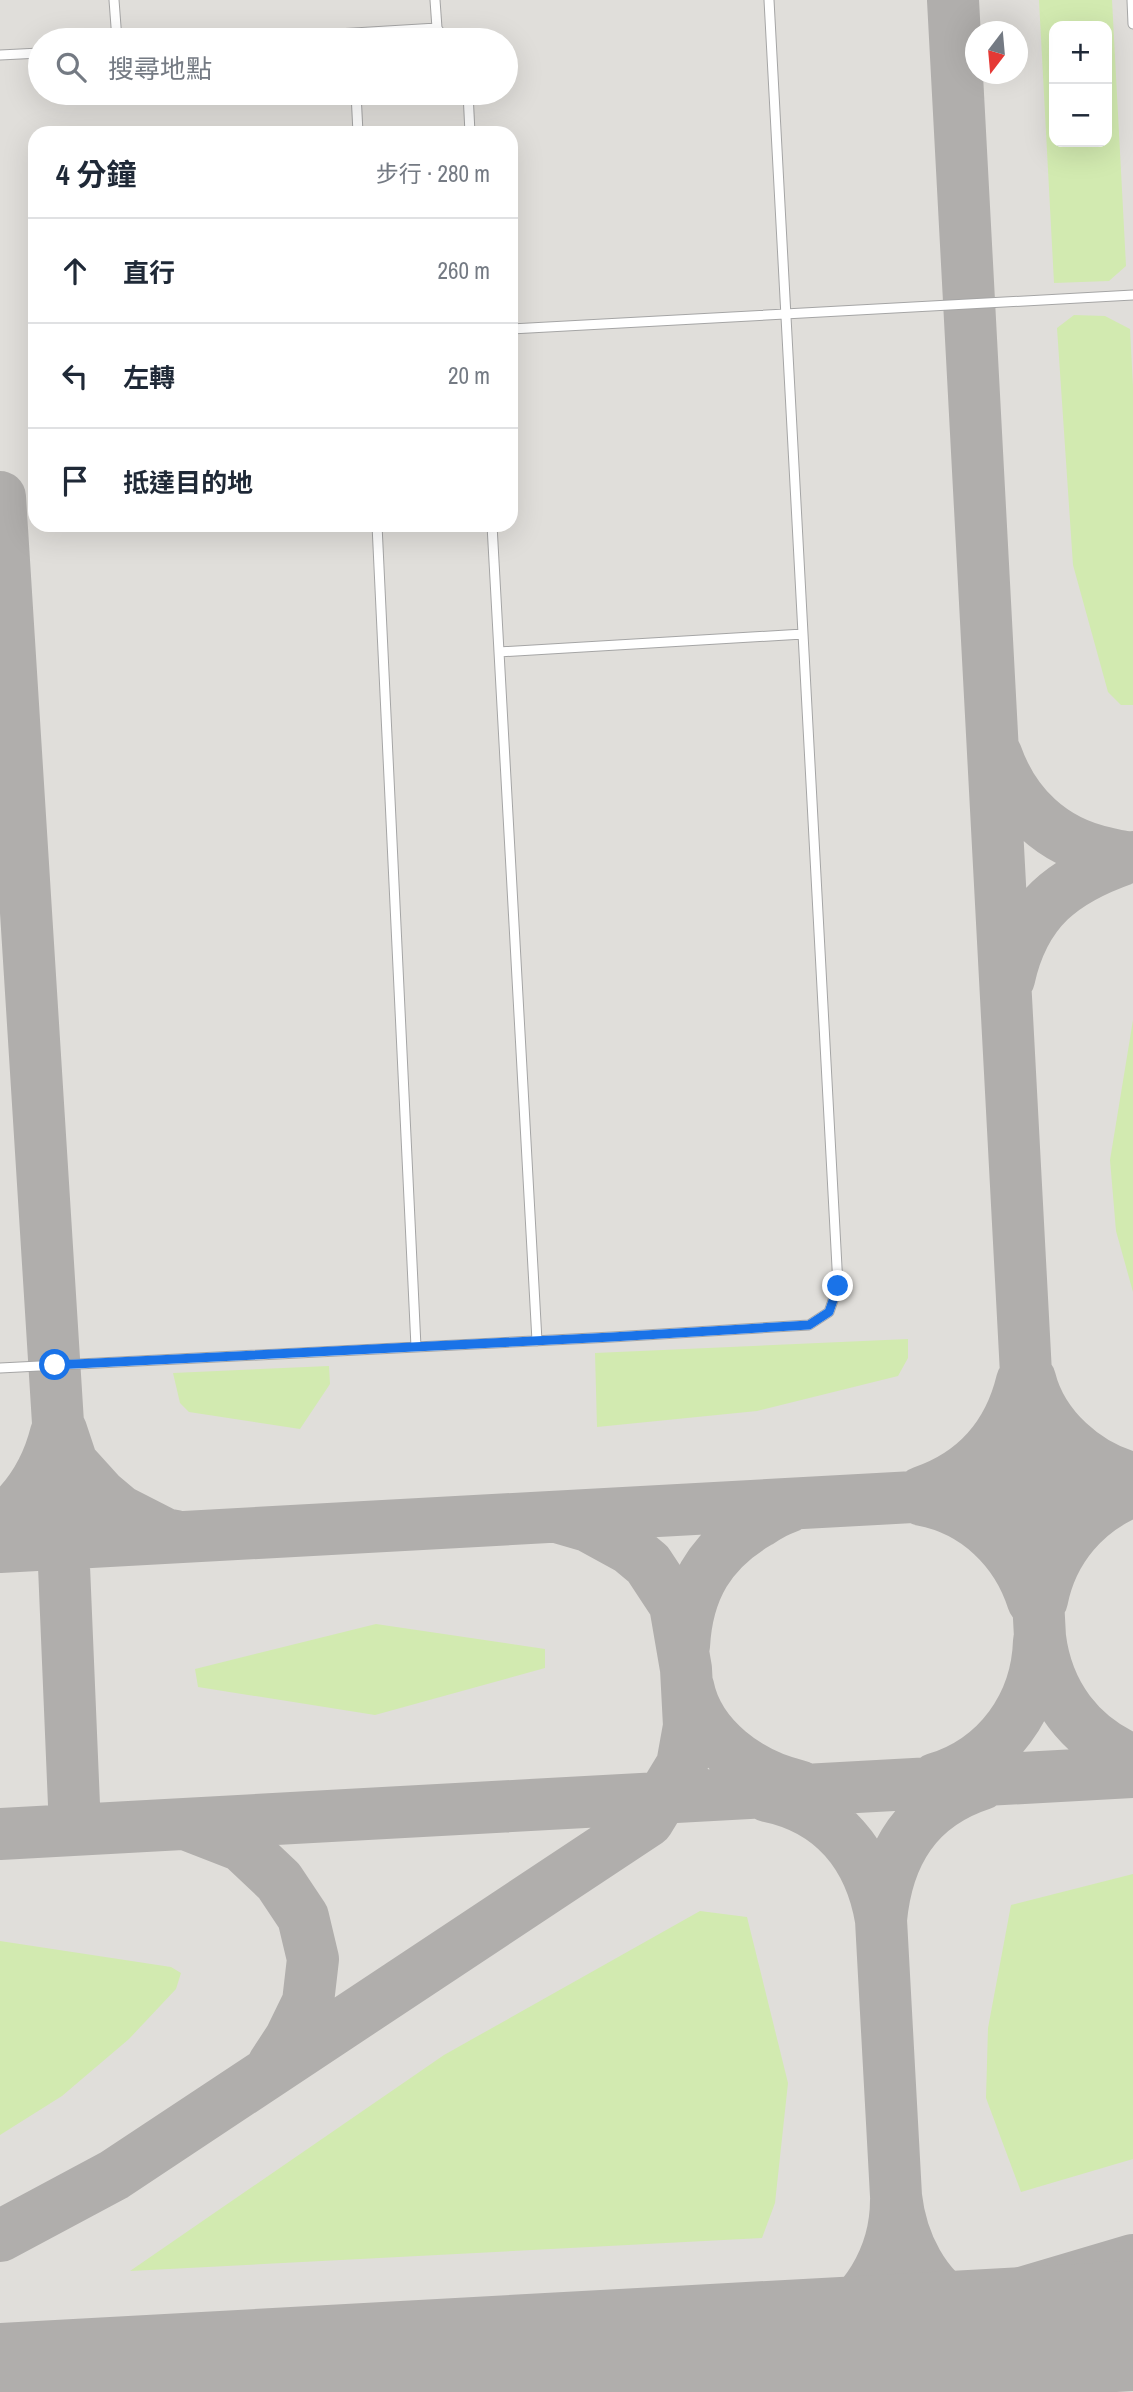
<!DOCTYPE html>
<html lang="zh-TW">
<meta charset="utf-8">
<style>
:root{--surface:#fff;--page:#f2f2f3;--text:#1f2937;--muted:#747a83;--line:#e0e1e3}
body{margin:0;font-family:"Archivo Narrow","Noto Sans TC",sans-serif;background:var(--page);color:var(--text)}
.controls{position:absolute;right:21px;top:21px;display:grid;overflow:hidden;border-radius:14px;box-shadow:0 7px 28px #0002}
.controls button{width:63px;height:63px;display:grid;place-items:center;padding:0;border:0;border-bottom:2px solid var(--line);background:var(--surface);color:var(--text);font:35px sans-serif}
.compass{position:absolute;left:965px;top:21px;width:63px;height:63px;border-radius:50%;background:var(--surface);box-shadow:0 7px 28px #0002;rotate:196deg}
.stop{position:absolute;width:21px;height:21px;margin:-16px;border:5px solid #1a73e8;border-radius:50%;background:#fff}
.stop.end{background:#1a73e8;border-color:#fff;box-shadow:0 2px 7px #0008}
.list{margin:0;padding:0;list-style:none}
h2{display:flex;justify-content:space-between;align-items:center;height:91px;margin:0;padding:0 28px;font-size:30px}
h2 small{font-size:23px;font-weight:400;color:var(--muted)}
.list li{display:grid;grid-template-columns:46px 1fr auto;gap:21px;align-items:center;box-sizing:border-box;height:105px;padding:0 28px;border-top:2px solid var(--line)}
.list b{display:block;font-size:26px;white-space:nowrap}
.list em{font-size:23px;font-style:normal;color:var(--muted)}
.icon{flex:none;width:38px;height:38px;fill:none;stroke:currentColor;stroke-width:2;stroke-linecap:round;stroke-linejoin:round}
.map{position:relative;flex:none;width:1133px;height:2392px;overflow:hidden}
.search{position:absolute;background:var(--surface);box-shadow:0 7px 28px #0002;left:28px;top:28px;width:490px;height:77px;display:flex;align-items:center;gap:18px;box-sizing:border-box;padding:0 24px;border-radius:38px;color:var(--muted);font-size:26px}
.panel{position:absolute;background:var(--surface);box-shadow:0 7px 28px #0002;left:28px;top:126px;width:490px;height:406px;border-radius:21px}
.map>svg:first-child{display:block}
.airport{fill:#e0deda;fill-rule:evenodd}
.grass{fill:#d2eab0;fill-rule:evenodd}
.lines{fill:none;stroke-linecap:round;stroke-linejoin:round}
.taxiway{stroke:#b0aeac;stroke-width:52}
.runway{stroke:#b0aeac;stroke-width:130}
.service-casing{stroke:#a5a5a5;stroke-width:11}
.service{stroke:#fff;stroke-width:9}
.route{stroke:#1a73e8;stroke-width:9}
</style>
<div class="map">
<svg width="1133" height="2392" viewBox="0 0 1133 2392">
<rect width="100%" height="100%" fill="#f1eee8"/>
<path class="airport" d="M0,0h1133v2392h-1133zM1054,26h53v116h-53zM976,32h42v42h-42zM40,40h466v53h-466zM35,133h476v392h-476z"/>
<path class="grass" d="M1039,0h73l14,266 -17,15 -55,2zM1107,26v116h-53v-116z
M1074,315l31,1 25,13 3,58v318h-12l-13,-13 -35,-127 -16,-237z
M1133,1020v272l-17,-61 -6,-71z
M908,1339v19l-10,18 -141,35 -160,16 -2,-74z
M329,1366l1,18 -30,45 -111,-17 -9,-9 -7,-30z
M376,1624l169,25v19l-170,47 -177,-28 -3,-18z
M1133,1874v285l-112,33 -35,-94 2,-70 23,-123z
M700,1911l47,6 41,166 -13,120 -13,35 -632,33 314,-216z
M0,1941l171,26 10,6 -5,16 -47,50 -67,57 -62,39z"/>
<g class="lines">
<path class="taxiway" d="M953,0l87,1637c7,57 40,101 93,123
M0,497l58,926 17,406
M996,754c18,51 56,88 110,99 9,2 18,5 27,4
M1009,979c15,-69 54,-99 118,-121
M1030,1379c12,48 56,87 103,99
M61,1430l11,33 29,32 19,16 45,23 11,2
M922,1492c53,-18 87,-57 100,-111
M922,1500c54,10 95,50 111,101
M0,1522c29,-23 47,-53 56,-89
M0,1547l1133,-62
M1042,1600c10,-51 44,-90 91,-109
M684,1646c3,-56 26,-96 75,-124 9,-6 19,-12 29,-15
M688,1686c10,52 62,89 111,100
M935,1779c63,-19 102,-74 104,-138
M767,1796c65,13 103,59 114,124l15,276c5,45 28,94 70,115 28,14 59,18 89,20
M188,1825l54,21 37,35 24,36 10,42 -5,43 -18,37 -17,26
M0,1834l1133,-62
M881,1920c6,-66 36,-115 101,-136
M0,2236l114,-61 534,-354 34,-56 7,-39 -3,-57 -11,-64 -27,-41 -18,-15 -42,-23 -31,-9
M766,2345l198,-35 169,-50
M680,2392c25,-22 52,-37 84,-46 16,-5 32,-7 47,-13 54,-21 85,-78 85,-133"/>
<path class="runway" d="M0,2388l1133,-62"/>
<g class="service-casing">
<path id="service" d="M114,0l3,40
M435,0l2,28 8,12
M1132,0l1,24
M238,40l199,-12
M0,55l40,-2
M356,93l2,40
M468,93l2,40
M511,329l622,-34
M377,525l39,822
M492,525l45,816
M499,652l304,-18
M0,1368l612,-31 197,-12 20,-13 9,-26 -69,-1286"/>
</g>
<use href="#service" class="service"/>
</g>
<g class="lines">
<path class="route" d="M55,1365l557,-28 197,-12 20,-13 9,-26"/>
</g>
</svg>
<div class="controls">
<button>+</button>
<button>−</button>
</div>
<svg class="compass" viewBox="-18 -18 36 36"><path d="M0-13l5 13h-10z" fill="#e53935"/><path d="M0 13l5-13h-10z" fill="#747a83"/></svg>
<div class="stop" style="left:55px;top:1365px"></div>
<div class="stop end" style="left:838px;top:1286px"></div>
<div class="search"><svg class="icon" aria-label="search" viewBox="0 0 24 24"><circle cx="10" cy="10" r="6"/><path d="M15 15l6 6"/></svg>搜尋地點</div>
<section class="panel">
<h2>4 分鐘<small>步行 · 280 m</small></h2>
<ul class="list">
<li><svg class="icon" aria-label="ahead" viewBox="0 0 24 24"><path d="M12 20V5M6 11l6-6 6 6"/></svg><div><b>直行</b></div><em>260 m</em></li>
<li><svg class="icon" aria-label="left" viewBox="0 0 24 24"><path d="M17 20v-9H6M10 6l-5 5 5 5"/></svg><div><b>左轉</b></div><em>20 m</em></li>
<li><svg class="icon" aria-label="arrive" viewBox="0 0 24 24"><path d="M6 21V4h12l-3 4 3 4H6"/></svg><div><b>抵達目的地</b></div></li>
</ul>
</section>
</div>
